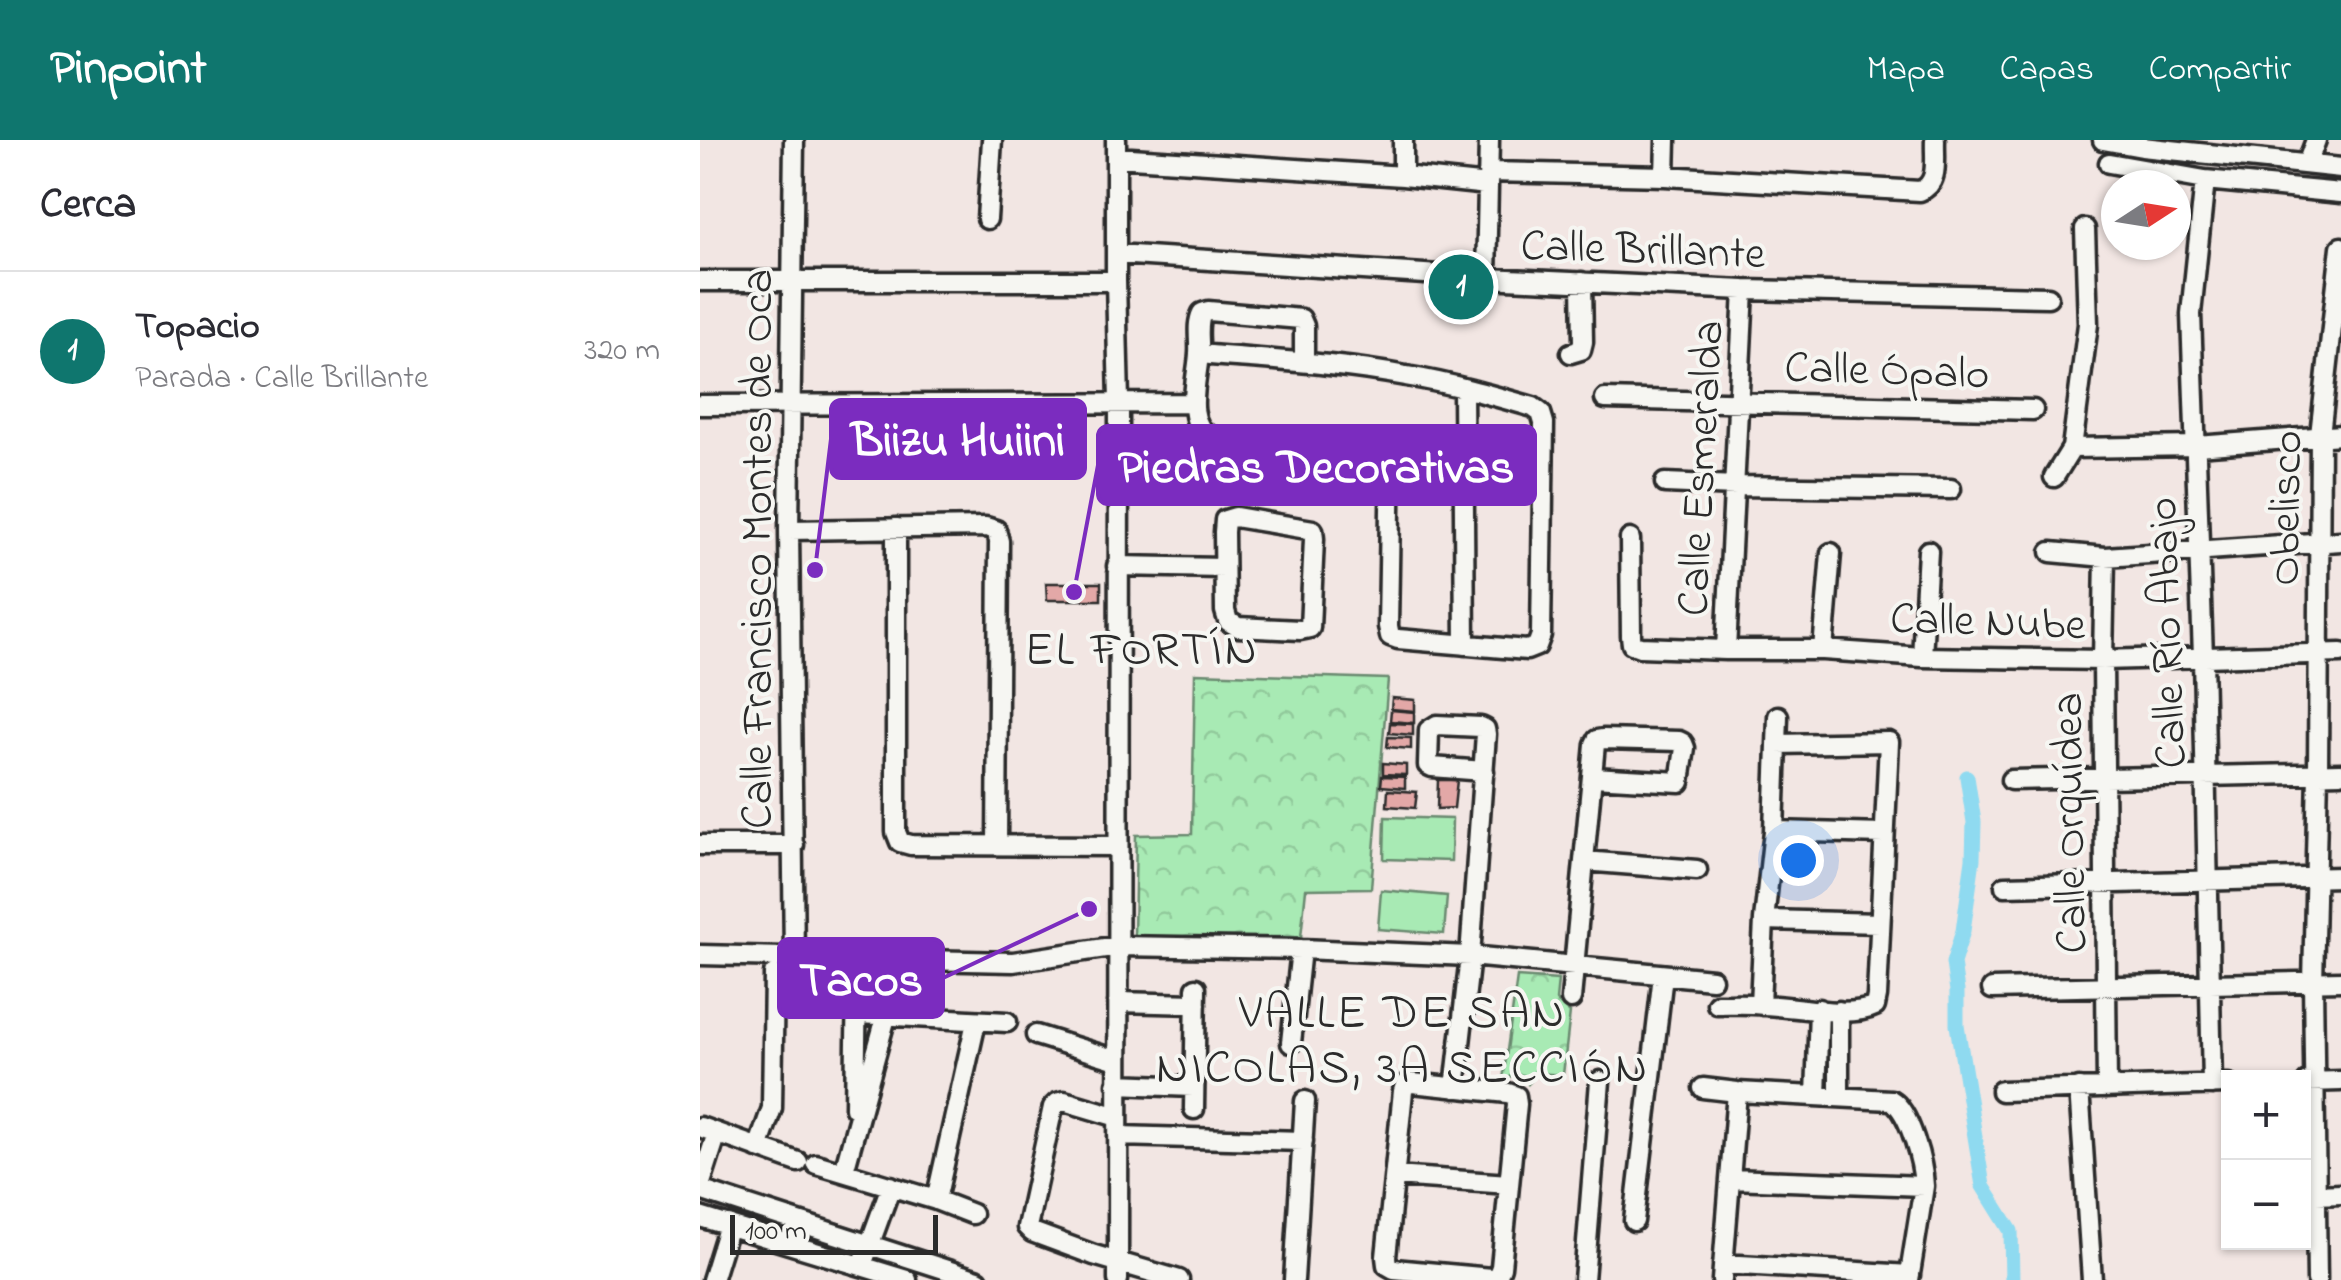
<!DOCTYPE html>
<html lang="es">
<meta charset="utf-8">
<style>
:root{--surface:#fff;--page:#f7f7f7;--text:#2b2b33;--muted:#7c7c81;--line:#e1e1e2;--accent:#0f766e}
body{margin:0;font-family:"Indie Flower",sans-serif;background:var(--page);color:var(--text)}
.controls{position:absolute;right:30px;bottom:30px;display:grid;overflow:hidden;border-radius:0px;box-shadow:0 2px 8px #0004}
.controls button{width:90px;height:90px;display:grid;place-items:center;padding:0;border:0;border-bottom:2px solid var(--line);background:var(--surface);color:var(--text);font:50px sans-serif}
.compass{position:absolute;left:1401px;top:30px;width:90px;height:90px;border-radius:50%;background:var(--surface);box-shadow:0 2px 8px #0004;rotate:78deg}
.scale{position:absolute;left:30px;bottom:25px;width:208px;box-sizing:border-box;padding-left:10px;border:5px solid #2b2b2b;border-top:0;font-size:28px;line-height:35px;white-space:nowrap;color:#2b2b2b;-webkit-text-stroke:8px #f6f6f2;paint-order:stroke}
.you{position:absolute;left:1098px;top:720px;width:35px;height:35px;margin:-25px;border:8px solid #fff;border-radius:50%;background:#1a73e8;box-shadow:0 0 0 15px #1a73e833}
.badge{display:grid;place-items:center;width:65px;height:65px;border-radius:50%;background:var(--accent);color:#fff;font-size:32px;font-weight:700}
.pin{position:absolute;translate:-50% -50%;border:5px solid #fff;box-shadow:0 2px 10px #0006}
.list{margin:0;padding:0;list-style:none}
h2{display:flex;justify-content:space-between;align-items:center;height:130px;margin:0;padding:0 40px;font-size:42px}
h2 small{font-size:32px;font-weight:400;color:var(--muted)}
.list li{display:grid;grid-template-columns:65px 1fr auto;gap:30px;align-items:center;box-sizing:border-box;height:160px;padding:0 40px;border-top:2px solid var(--line)}
.list b{display:block;font-size:38px;white-space:nowrap}
.list p{margin:0;font-size:32px;white-space:nowrap;color:var(--muted)}
.list em{font-size:32px;font-style:normal;color:var(--muted)}
.map{position:relative;flex:none;width:1641px;height:1140px;overflow:hidden}
header{display:flex;align-items:center;gap:60px;box-sizing:border-box;height:140px;padding:0 50px;background:var(--accent);color:#fff}
header strong{font-size:48px}
nav{display:flex;gap:55px;margin-inline-start:auto;font-size:35px}
main{display:flex}
aside{flex:1;background:var(--surface)}
.map>svg:first-child{display:block}
.forest{fill:url(#forest-crowns);stroke:#6a8a70;stroke-width:2.5}
.garden{fill:#a8eab4;stroke:#6a8a70;stroke-width:2.5}
.lines{fill:none;stroke-linecap:round;stroke-linejoin:round}
.canal{stroke:#8fdaf0;stroke-width:15}
.building{fill:#e3a8a7;stroke:#2b2b2b;stroke-width:2.5}
.minor-casing{stroke:#2b2b2b;stroke-width:25}
.minor{stroke:#f6f6f2;stroke-width:18}
.labels{text-anchor:middle;stroke-width:8;stroke-linejoin:round;paint-order:stroke}
.street-label{font-size:45px;fill:#2b2b2b;stroke:#f6f6f2}
.neighbourhood-label{font-size:48px;letter-spacing:2.5px;fill:#2b2b2b;stroke:#f6f6f2}
.leader{fill:none;stroke:#7b2cbf;stroke-width:4}
.callout-dot{fill:#7b2cbf;stroke:#f6f6f2;stroke-width:4}
.callout{fill:#7b2cbf;stroke:#7b2cbf;stroke-width:4}
.callout-label{font-size:48px;text-anchor:middle;font-weight:bold;fill:#fff}
</style>
<header>
<strong>Pinpoint</strong>
<nav><a>Mapa</a><a>Capas</a><a>Compartir</a></nav>
</header>
<main>
<aside>
<h2>Cerca<small></small></h2>
<ul class="list">
<li><span class="badge">1</span><div><b>Topacio</b><p>Parada · Calle Brillante</p></div><em>320 m</em></li>
</ul>
</aside>
<div class="map">
<svg width="1641" height="1140" viewBox="0 0 1641 1140">
<defs>
<pattern id="forest-crowns" width="20" height="18" patternUnits="userSpaceOnUse" patternTransform="scale(2.5)"><rect width="20" height="18" fill="#a8eab4"/><path d="M2 6a3 3 0 1 1 6 0M12 15a3 3 0 1 1 6 0" fill="none" stroke="#91c99b"/></pattern>
</defs>
<rect width="100%" height="100%" fill="#f2e6e3"/>
<filter id="ink" filterUnits="userSpaceOnUse"><feTurbulence type="fractalNoise" baseFrequency=".01" numOctaves="2"/><feDisplacementMap in="SourceGraphic" scale="20" xChannelSelector="R" yChannelSelector="G"/><feConvolveMatrix kernelMatrix="1 2 1 2 8 2 1 2 1" color-interpolation-filters="sRGB"/></filter>
<g filter="url(#ink)">
<path class="forest" d="M495,533l193,6 -17,209 -65,1 -5,48h-167l2,-102 56,-1z
M817,837l41,3 -2,20 14,13 -7,62 -25,-2 -10,11 -5,-9h-11l-10,12z"/>
<path class="garden" d="M685,677l67,2 -1,42 -67,-2z
M681,750l66,6 -3,38 -66,-5z"/>
<g class="lines">
<path class="canal" d="M1267,637l7,45 -1,37 -10,72 -10,32 4,28v34l26,161 28,45 1,49"/>
</g>
<path class="building" d="M346,443h55v17h-54z
M692,558l23,2v11l-24,-2z
M691,570l23,2v11l-24,-2z
M690,583l23,1v11l-24,-2z
M688,597l23,1v11l-24,-2z
M683,623l23,2v10l-23,-1z
M682,636l23,1v11l-24,-2z
M738,640h19l-3,28 -17,1z
M688,650l29,2 -2,16 -28,-2z"/>
<g class="lines">
<g class="minor-casing">
<path id="minor" d="M416,0v141l3,121 -1,878
M1403,0l39,7 199,21
M416,17l287,19 85,9
M1409,23l96,17 136,13
M1607,24l9,-24
M788,32l177,4 255,15c20,-8 14,-32 15,-51
M703,36v-36
M965,36l1,-36
M1505,40l-14,134 12,343 9,428
M287,79l5,-79
M416,114l370,24 258,12 304,7
M786,138l3,-138
M0,141h416
M871,213l10,-3 2,-8 -1,-60
M499,214c69,6 139,9 207,22 43,7 85,19 127,31l8,6 3,10 -3,212 -4,11 -10,4 -129,-11 -8,-3 -2,-10 3,-173
M604,222v-36l-3,-7 -93,-8 -6,2c-6,12 -2,26 -3,40 -1,25 -17,72 13,84l331,32
M763,248l2,257
M905,259l428,11
M0,265l493,-2
M1372,308l125,-2 144,-11
M1354,337l18,-29 16,-124 -3,-95
M965,343l71,3 215,3
M535,377l78,13 1,9 -4,89 -10,2 -62,-3 -10,-6 -3,-10 -1,-79 1,-12z
M196,388v304l4,10 11,3 206,1
M89,390l197,-3 10,3 3,11 -2,304
M930,399l1,97 1,8 8,3 86,3h97l99,7 181,3 238,-7
M1351,412l54,5 236,-16
M1405,417l-2,103 4,428
M417,426l107,2
M1026,510l18,-360
M1123,510l8,-97
M1222,517l6,-106
M1311,640l330,-7
M1074,691l110,3
M0,705h94
M884,721l113,9
M1305,746l336,-9
M1064,780l116,3
M0,815l313,7 105,-16 183,3 169,7 242,23
M94,818l-5,-428 5,-390
M1292,849l349,-8
M871,859l24,-255 2,-4 6,-1 76,2 4,2 2,5 -5,34 -87,-5
M418,862l78,2
M1017,864c16,0 32,-1 47,1 30,1 85,14 111,1l2,-10 12,-254 -112,2
M1060,864l4,-84 10,-89 4,-115
M158,874l149,8
M336,895l81,25
M591,903l10,-94
M1607,942l34,-1
M712,943l96,10 8,3 1,8 -16,163 -3,8 -7,3 -97,-9 -7,-4 -1,-8 17,-166 2,-6z
M417,944l76,3
M755,948l15,-132 16,-222 -1,-5 -4,-2 -44,-2 -8,5 -1,35 4,2 52,4
M1003,948l34,4 154,8c19,11 32,64 33,86l-15,94
M1379,948l13,192
M1301,951l227,-7
M1116,956l3,-87
M1139,957v-86
M155,968l2,-130
M494,969l2,-121
M418,977l-54,-16 -7,2 -4,4 -26,120 5,5 62,23 85,25
M0,987l98,35
M418,996l185,5
M58,1008l14,-40 2,-134
M116,1024l120,36 36,14
M144,1031l42,-154
M695,1036l114,8
M1031,1039l193,7
M0,1046l17,-53
M0,1050l278,90
M1616,1055l25,-1
M236,1060l40,-178
M0,1077l207,63
M934,1081l29,-246
M165,1117l26,-71
M1023,1124l187,11
M12,1140l17,-55
M594,1140l11,-179
M884,1140l16,-199
M1022,1140l15,-188
M1617,1140l-4,-298 5,-209 2,-338 21,-188"/>
</g>
<use href="#minor" class="minor"/>
</g>
</g>
<g class="labels">
<g class="street-label">
<text transform="translate(943 107) rotate(2)" y="16">Calle Brillante</text>
<text transform="translate(1187 228) rotate(2)" y="16">Calle Ópalo</text>
<text transform="translate(998 328) rotate(-87)" y="16">Calle Esmeralda</text>
<text transform="translate(1583 368) rotate(-89)" y="16">Obelisco</text>
<text transform="translate(55 409) rotate(-90)" y="16">Calle Francisco Montes de Oca</text>
<text transform="translate(1288 479) rotate(2)" y="16">Calle Nube</text>
<text transform="translate(1464 493) rotate(-92)" y="16">Calle Río Abajo</text>
<text transform="translate(1367 683) rotate(-91)" y="16">Calle Orquídea</text>
</g>
<g class="neighbourhood-label">
<text x="442" y="524">EL FORTÍN</text>
<text x="703" y="887">VALLE DE SAN<tspan x="703" dy="55">NICOLAS, 3A SECCIÓN</tspan></text>
</g>
</g>
<path class="leader" d="M115 430L131 299M374 452L398 325M389 769L243 838"/>
<g class="callout-dot">
<circle cx="115" cy="430" r="10"/>
<circle cx="374" cy="452" r="10"/>
<circle cx="389" cy="769" r="10"/>
</g>
<g class="callout">
<rect x="131" y="260" width="254" height="78" rx="10"/>
<rect x="398" y="286" width="437" height="78" rx="10"/>
<rect x="79" y="799" width="164" height="78" rx="10"/>
</g>
<g class="callout-label">
<text x="258" y="315">Biizu Huiini</text>
<text x="616" y="342">Piedras Decorativas</text>
<text x="161" y="855">Tacos</text>
</g>
</svg>
<div class="controls">
<button>+</button>
<button>−</button>
</div>
<svg class="compass" viewBox="-18 -18 36 36"><path d="M0-13l5 13h-10z" fill="#e53935"/><path d="M0 13l5-13h-10z" fill="#7c7c81"/></svg>
<div class="scale">100 m</div>
<div class="you"></div>
<div class="pin badge" style="left:761px;top:147px">1</div>
</div>
</main>
